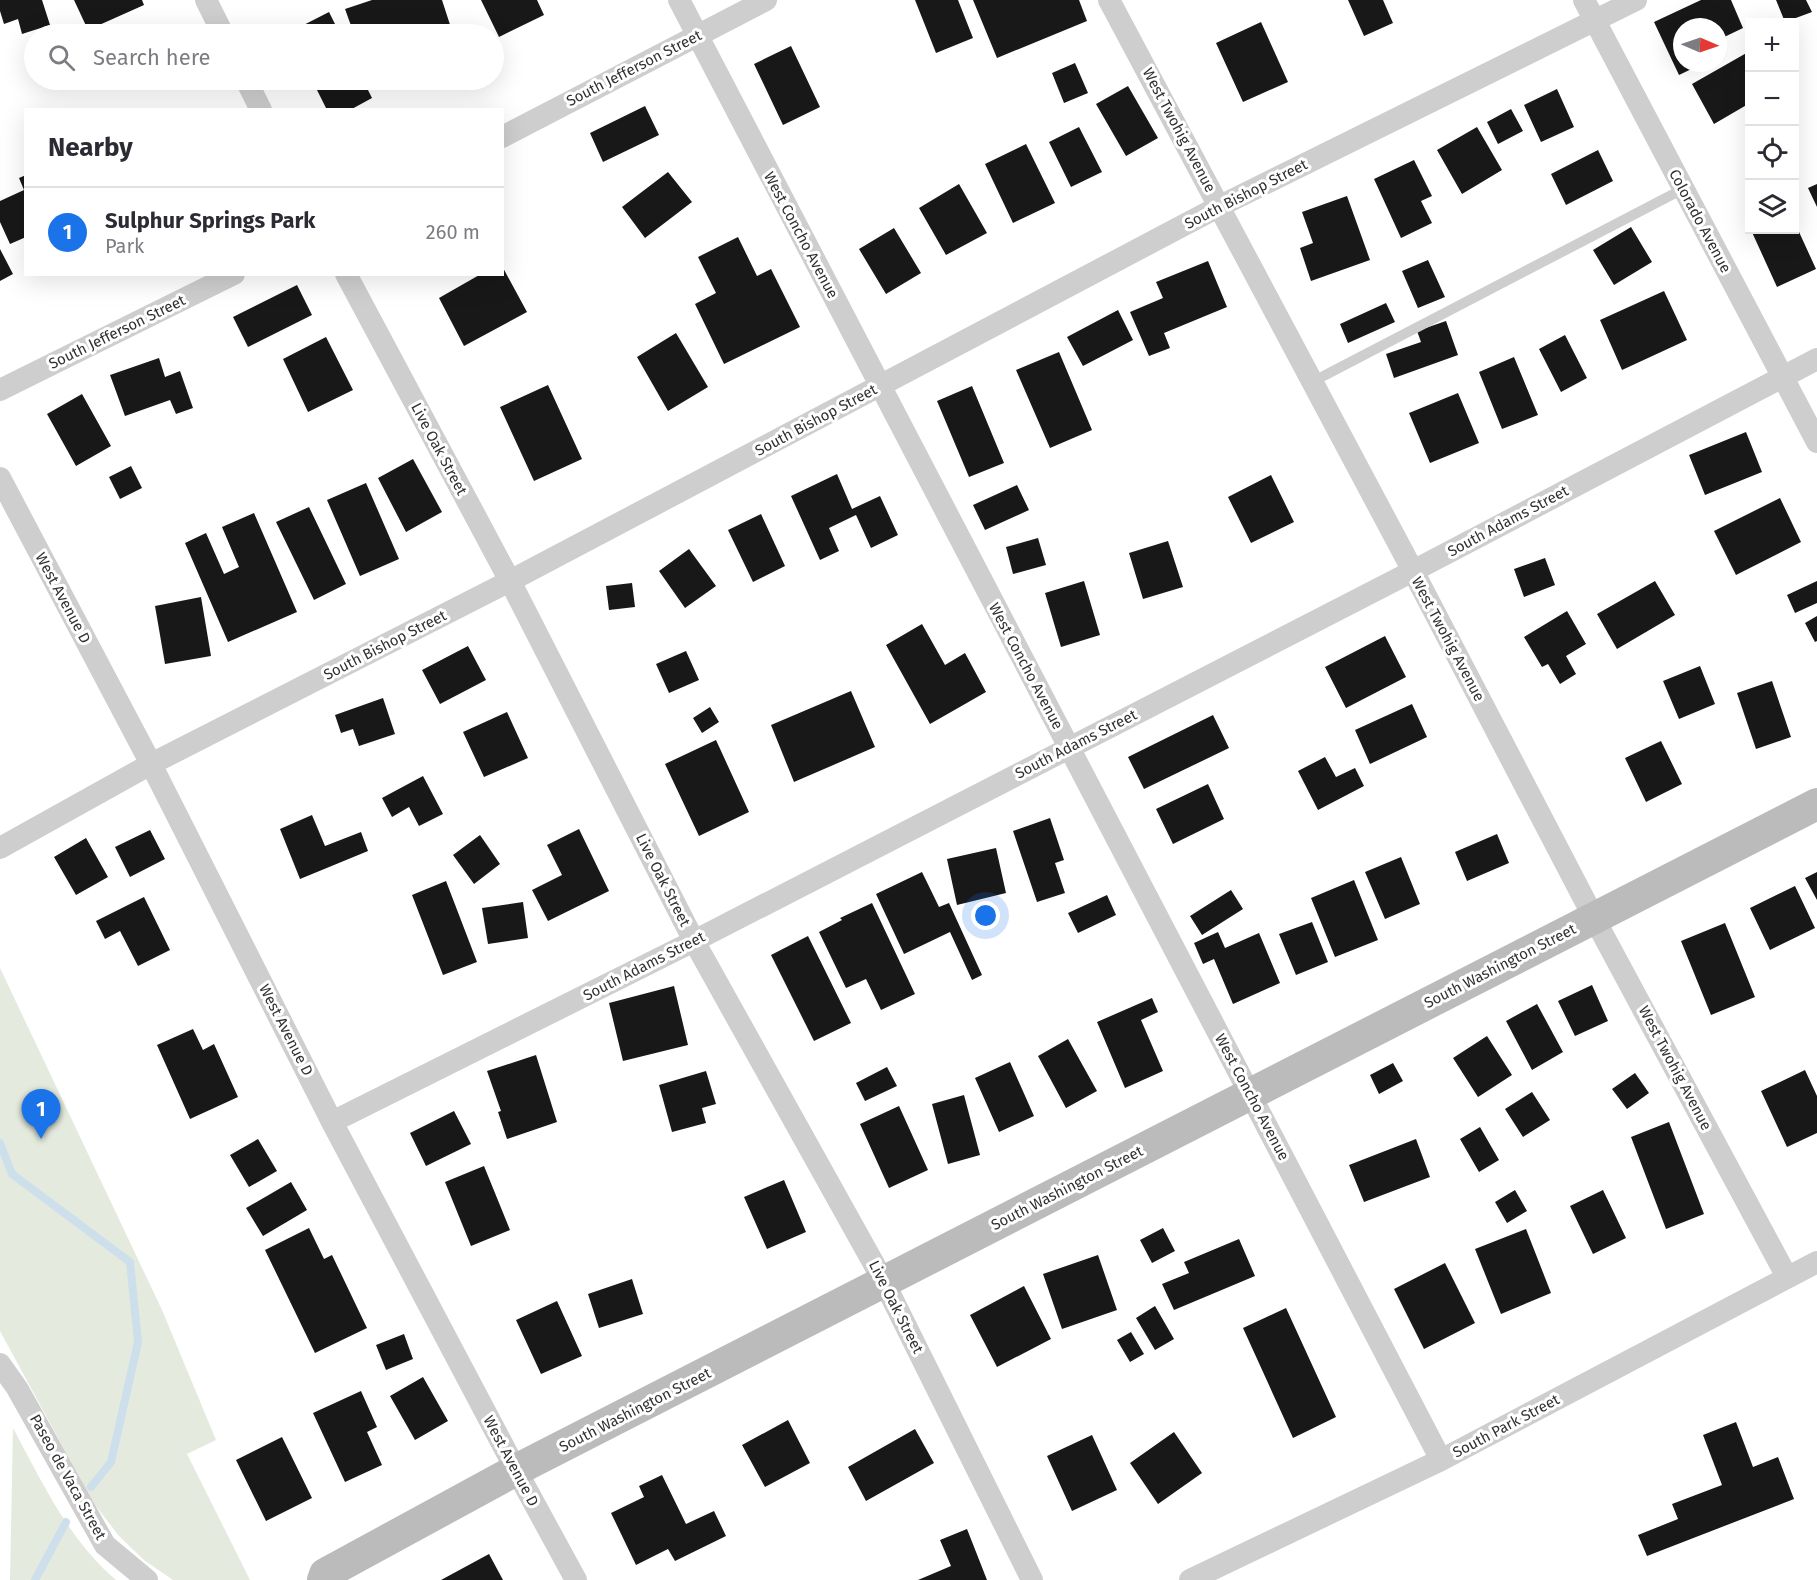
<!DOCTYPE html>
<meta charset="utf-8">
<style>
:root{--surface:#fff;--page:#f7f7f7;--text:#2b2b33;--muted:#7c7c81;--line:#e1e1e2;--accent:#1a73e8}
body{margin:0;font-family:"Fira Sans",sans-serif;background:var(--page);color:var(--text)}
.controls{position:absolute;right:18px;top:18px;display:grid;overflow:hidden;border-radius:0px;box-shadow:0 6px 24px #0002}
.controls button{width:54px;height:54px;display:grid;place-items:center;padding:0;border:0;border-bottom:2px solid var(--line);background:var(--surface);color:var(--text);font:30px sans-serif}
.compass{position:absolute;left:1673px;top:18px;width:54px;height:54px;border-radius:50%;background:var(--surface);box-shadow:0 6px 24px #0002;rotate:92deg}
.you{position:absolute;left:986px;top:916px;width:21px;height:21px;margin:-15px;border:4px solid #fff;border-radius:50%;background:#1a73e8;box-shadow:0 0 0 9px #1a73e833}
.badge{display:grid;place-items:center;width:39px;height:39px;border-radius:50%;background:var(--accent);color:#fff;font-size:20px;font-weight:700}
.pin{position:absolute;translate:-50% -50px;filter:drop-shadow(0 2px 3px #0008)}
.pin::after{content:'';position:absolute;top:32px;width:21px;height:18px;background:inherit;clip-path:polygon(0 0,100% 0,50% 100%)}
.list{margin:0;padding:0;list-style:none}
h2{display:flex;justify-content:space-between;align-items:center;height:78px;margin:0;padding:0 24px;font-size:26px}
h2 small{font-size:20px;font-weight:400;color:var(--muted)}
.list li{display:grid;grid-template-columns:39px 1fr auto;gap:18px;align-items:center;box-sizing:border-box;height:90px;padding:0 24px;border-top:2px solid var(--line)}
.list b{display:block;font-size:22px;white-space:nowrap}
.list p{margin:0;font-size:20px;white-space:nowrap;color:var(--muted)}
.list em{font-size:20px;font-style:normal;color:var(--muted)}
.icon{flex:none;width:33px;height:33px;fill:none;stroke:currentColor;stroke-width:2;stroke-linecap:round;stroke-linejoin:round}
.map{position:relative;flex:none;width:1817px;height:1580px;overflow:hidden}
.search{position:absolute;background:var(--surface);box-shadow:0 6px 24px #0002;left:24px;top:24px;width:480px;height:66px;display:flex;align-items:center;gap:15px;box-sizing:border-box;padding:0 21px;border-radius:33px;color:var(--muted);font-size:22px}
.panel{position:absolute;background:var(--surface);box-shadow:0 6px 24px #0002;left:24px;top:108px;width:480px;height:168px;border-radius:0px}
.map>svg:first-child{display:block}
.green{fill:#e4eadd}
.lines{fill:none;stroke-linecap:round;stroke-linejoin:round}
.stream{stroke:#cedfec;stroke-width:8}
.building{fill:#181818}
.lane{stroke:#cecece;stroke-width:10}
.street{stroke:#cecece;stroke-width:22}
.secondary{stroke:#bbb;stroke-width:32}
.labels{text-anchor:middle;stroke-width:6;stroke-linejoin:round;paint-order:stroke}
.street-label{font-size:15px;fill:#313131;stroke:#fff}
</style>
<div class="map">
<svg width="1817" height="1580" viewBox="0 0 1817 1580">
<rect width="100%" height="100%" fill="#fff"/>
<path class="green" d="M0,968l162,342 54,130 -29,14 63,126h-77l-29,-20 -25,-24 -23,-30 -14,-24 -82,-151z
M13,1428c29,54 55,111 103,152h-106z"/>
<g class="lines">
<path class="stream" d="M0,1143l12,31 118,88 8,80 -27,120 -20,25
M35,1580l31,-58"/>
</g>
<path class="building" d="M0,0h42l8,25 -28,9 -4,-15 -14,5 -4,-13z
M74,0h68l2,5 -56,25z
M372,0h70l11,34h-99l-9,-25z
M481,0h56l7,15 -45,22z
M915,0h43l15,38 -37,15z
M973,0h106l8,21 -90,37z
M1348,0h35l10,23 -29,13z
M1701,0h30l12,28 -25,12v-13h-36v36h22l-25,12 -25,-53z
M1776,0h30l6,12 -27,10z
M329,12l11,22h-51l-1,-1z
M1261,22l27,60 -45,20 -27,-59z
M791,46l29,61 -37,18 -29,-61z
M1750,51v52l-36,21 -22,-40z
M1075,63l13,30 -24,10 -12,-30z
M312,80h51l9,18 -22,12h-23z
M1128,86l30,52 -32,18 -30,-52z
M1557,89l17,38 -33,15 -17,-37z
M645,106l14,29 -56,27 -13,-29z
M1511,109l12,22 -25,13 -11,-22z
M1079,127l23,45 -31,15 -22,-45z
M1477,127l25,43 -40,24 -25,-44z
M1026,144l29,59 -42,20 -28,-59z
M1598,150l15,31 -47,24 -15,-31z
M1414,160l18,36 -11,5 11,22 -31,15 -27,-59z
M668,172l24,30 -47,36 -23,-31z
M26,175v62l-16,7 -10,-22v-21l24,-11 -5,-12z
M959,184l28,49 -41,22 -27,-47z
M1817,184v23l-9,-19z
M1347,196l23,64 -59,21 -11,-33 13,-5 -11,-31z
M1794,221l22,48 -39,18 -26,-57h43z
M1631,227l21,35 -38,23 -21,-35z
M894,228l27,45 -35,21 -27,-45z
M738,237l19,39 14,-7 29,58 -76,37 -29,-60 21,-11 -18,-36z
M0,249l13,25 -13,7z
M1428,260l17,37 -27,11 -16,-37z
M1208,261l19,46 -63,26 6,15 -21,8 -19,-44 33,-14 -7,-16z
M502,266l25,46 -63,34 -25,-48 42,-24h21z
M297,285l15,30 -64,32 -15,-30z
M1664,291l23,49 -65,30 -22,-50z
M1386,303l9,19 -47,21 -8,-19z
M1118,310l15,30 -50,26 -16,-29z
M1446,321l12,34 -64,23 -8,-24 35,-12 -4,-11z
M676,333l32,54 -40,24 -31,-54z
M1565,335l22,43 -26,14 -22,-43z
M326,337l27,53 -45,22 -25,-53z
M1059,352l33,78 -42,18 -34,-78z
M1514,357l24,58 -36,14 -23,-57z
M159,358l6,19 15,-6 13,37 -17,6 -6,-14 -45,16 -15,-41z
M548,385l34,74 -48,22 -34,-74z
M972,386l32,77 -35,14 -32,-76z
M1458,393l21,50 -49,20 -21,-50z
M82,394l29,52 -35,20 -29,-52z
M1746,432l16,40 -57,23 -16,-40z
M413,459l29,53 -36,20 -28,-54z
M131,466l11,22 -22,11 -11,-22z
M837,474l15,35 28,-13 18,39 -27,13 -15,-33 -27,13 10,23 -19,9 -29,-64z
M1271,475l23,47 -43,21 -23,-46z
M366,483l33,76 -39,17 -33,-76z
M1017,485l12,25 -44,20 -12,-25z
M1780,498l21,44 -65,33 -22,-44z
M309,507l37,77 -32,16 -38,-78z
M254,513l43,99 -69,30 -43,-99 21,-10 18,41 15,-7 -17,-40z
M761,514l24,52 -32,16 -25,-52z
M1038,538l8,27 -33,9 -7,-27z
M1168,541l15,46 -40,12 -14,-46z
M689,549l27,37 -31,22 -26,-37z
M1545,558l10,27 -31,12 -10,-28z
M1084,581l16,54 -39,12 -16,-54z
M1655,581l20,34 -58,34 -20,-35z
M1817,581v22l-22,10 -8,-18z
M632,583l3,24 -26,3 -3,-24z
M201,597l10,59 -46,8 -10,-58z
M1567,611l19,33 -20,12 10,18 -16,10 -12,-20 -6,3 -18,-30z
M1817,616v25l-2,1 -10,-19z
M922,624l23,41 20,-12 21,39 -56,32 -44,-79z
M1385,636l21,41 -60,31 -21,-41z
M468,646l18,34 -46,24 -18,-34z
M686,651l13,29 -30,13 -13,-29z
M1700,666l15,38 -36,15 -16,-38z
M1772,681l19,56 -35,12 -19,-56z
M851,691l24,56 -81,35 -23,-57z
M383,698l12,36 -36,12 -6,-17 -12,4 -6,-18z
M1412,704l15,33 -57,27 -15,-34z
M710,707l9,15 -17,11 -9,-15z
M507,712l21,46 -44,19 -21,-45z
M1213,715l16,33 -85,41 -16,-32z
M716,740l33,72 -50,24 -34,-72z
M1661,741l21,43 -36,18 -21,-44z
M1325,757l11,20 19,-9 9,18 -46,24 -20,-39z
M423,776l20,38 -24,12 -10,-19 -17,10 -10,-19z
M1208,784l16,35 -51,25 -17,-35z
M312,815l13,31 36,-14 7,19 -68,28 -20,-50z
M1050,818l14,42 -9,3 10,30 -28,9 -24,-71z
M579,829l30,62 -61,30 -16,-31 30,-15 -15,-30z
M150,830l15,29 -35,18 -15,-30z
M1497,834l12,29 -42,18 -12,-29z
M480,835l20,29 -26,20 -21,-29z
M86,838l22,39 -32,18 -22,-38z
M996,848l10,45 -49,12 -10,-46z
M1401,857l19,47 -35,15 -20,-47z
M922,872l17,35 10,-4 33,72 -10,5 -22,-48 -46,22 -28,-60z
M1817,872v28l-12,-22z
M1354,880l24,60 -43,17 -24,-59z
M446,881l31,81 -34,13 -31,-80z
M1795,886l20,42 -45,22 -20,-42z
M1231,890l12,19 -41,26 -12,-19z
M1107,895l9,20 -38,18 -10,-20z
M144,897l26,53 -32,16 -18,-35 -15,8 -9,-18z
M523,902l5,36 -40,6 -6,-36z
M872,903l43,91 -34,16 -15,-31 -20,9 -27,-56 23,-12 -2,-2z
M1312,922l16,40 -32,13 -17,-41z
M1725,923l30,74 -44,18 -30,-74z
M1218,932l7,16 34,-15 21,50 -47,21 -19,-45 -11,5 -9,-21z
M808,936l43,87 -37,18 -43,-86z
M1592,985l16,36 -33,15 -17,-35z
M674,986l14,59 -65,16 -14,-58z
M1152,998l6,14 -17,8 22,51 -38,17 -28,-66z
M1537,1004l26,48 -31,18 -26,-49z
M193,1029l10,21 11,-6 24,53 -48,22 -33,-74z
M1487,1036l25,39 -34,22 -25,-39z
M1068,1039l29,52 -31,17 -28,-52z
M536,1055l21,67 -50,17 -9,-27 3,-1 -14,-40z
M1010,1062l24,54 -35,16 -24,-54z
M1393,1063l10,18 -24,13 -9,-19z
M887,1067l10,19 -32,15 -9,-18z
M1805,1070l12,26v37l-30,14 -26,-56z
M706,1071l10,33 -14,4 4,15 -34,9 -13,-47z
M1635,1073l14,20 -22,16 -15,-20z
M1532,1092l18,28 -27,17 -18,-28z
M964,1095l16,60 -32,9 -16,-60z
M899,1106l29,64 -39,18 -29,-64z
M454,1111l17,33 -45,22 -16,-33z
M1669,1122l35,92 -38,15 -35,-92z
M1480,1127l19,33 -20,12 -19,-33z
M258,1139l19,32 -28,16 -19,-32z
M1416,1139l14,38 -66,25 -15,-37z
M484,1166l26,64 -39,16 -26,-64z
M784,1180l22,52 -39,17 -23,-52z
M291,1182l16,28 -44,26 -17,-28z
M1515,1190l12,21 -20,12 -12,-21z
M1603,1190l23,48 -33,16 -23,-48z
M309,1228l15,31 8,-4 35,73 -52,25 -50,-103z
M1163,1228l12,23 -23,12 -12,-23z
M1526,1229l25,64 -50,21 -26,-65z
M1239,1239l16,37 -81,34 -12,-26 27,-11 -5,-11z
M1098,1255l19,55 -55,19 -19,-55z
M1445,1263l30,60 -51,26 -30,-60z
M632,1279l11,35 -44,14 -11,-34z
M1024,1286l27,53 -54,28 -27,-52z
M557,1301l25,55 -41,18 -25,-54z
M1155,1306l19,33 -19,11 -19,-32z
M1286,1308l50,109 -43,21 -50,-110z
M1131,1332l13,22 -14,8 -13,-22z
M404,1334l9,25 -27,11 -10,-25z
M423,1377l25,44 -33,19 -25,-44z
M361,1391l16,36 -10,5 15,33 -37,17 -32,-69z
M788,1420l22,43 -45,24 -23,-42z
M1736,1422l17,45 25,-10 16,42 -147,57 -9,-21 40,-16 -6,-15 50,-19 -19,-50z
M915,1429l19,34 -68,38 -18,-34z
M1174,1432l28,41 -44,31 -28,-41z
M1092,1435l25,55 -45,21 -25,-55z
M282,1437l30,61 -46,23 -30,-61z
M662,1475l24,49 28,-13 12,25 -51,25 -7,-12 -32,16 -25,-52 33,-16 -5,-11z
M967,1529l20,51h-69l33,-14 -11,-26z
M489,1554l14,26h-62z"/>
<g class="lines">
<path class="lane" d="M1312,382l371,-193"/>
<path class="street" d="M206,0l17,34
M679,0l762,1460
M1109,0l304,571 181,347 193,359
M1584,0l233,442
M246,80l15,30
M502,137l264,-137
M346,274l164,307 184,360 190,341 148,298
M0,390l234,-116
M0,478l151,286 181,358 184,348 60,110
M0,848l151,-84 359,-183 710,-375 416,-206
M332,1122l362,-181 719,-370 404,-212
M0,1364l17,24 88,157 42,35
M1190,1580l251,-120 376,-198"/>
<path class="secondary" d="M323,1580l2,-6 191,-104 1301,-666"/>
</g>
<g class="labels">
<g class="street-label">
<text transform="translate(634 68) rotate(-27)" y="5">South Jefferson Street</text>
<text transform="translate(1179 130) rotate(62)" y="5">West Twohig Avenue</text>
<text transform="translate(1246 194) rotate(-27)" y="5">South Bishop Street</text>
<text transform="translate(1700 221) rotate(62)" y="5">Colorado Avenue</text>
<text transform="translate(801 235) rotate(62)" y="5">West Concho Avenue</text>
<text transform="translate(117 332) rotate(-26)" y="5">South Jefferson Street</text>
<text transform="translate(816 420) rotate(-28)" y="5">South Bishop Street</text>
<text transform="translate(439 449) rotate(62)" y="5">Live Oak Street</text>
<text transform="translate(1508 521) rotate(-28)" y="5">South Adams Street</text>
<text transform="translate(63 598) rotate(62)" y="5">West Avenue D</text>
<text transform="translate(1448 639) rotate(62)" y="5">West Twohig Avenue</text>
<text transform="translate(385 645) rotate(-27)" y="5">South Bishop Street</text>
<text transform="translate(1026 666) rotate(62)" y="5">West Concho Avenue</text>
<text transform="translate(1076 744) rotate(-27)" y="5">South Adams Street</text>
<text transform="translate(663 880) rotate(63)" y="5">Live Oak Street</text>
<text transform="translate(644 966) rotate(-27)" y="5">South Adams Street</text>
<text transform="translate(1500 966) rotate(-27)" y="5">South Washington Street</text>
<text transform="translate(286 1030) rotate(63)" y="5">West Avenue D</text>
<text transform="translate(1675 1068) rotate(62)" y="5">West Twohig Avenue</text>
<text transform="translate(1252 1097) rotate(62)" y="5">West Concho Avenue</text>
<text transform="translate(1067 1188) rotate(-27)" y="5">South Washington Street</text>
<text transform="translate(896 1307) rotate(63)" y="5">Live Oak Street</text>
<text transform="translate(635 1410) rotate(-27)" y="5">South Washington Street</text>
<text transform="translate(1506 1426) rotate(-28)" y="5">South Park Street</text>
<text transform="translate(511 1461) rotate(62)" y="5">West Avenue D</text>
<text transform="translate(68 1477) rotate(61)" y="5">Paseo de Vaca Street</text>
</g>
</g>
</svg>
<div class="controls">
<button>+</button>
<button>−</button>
<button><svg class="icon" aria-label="locate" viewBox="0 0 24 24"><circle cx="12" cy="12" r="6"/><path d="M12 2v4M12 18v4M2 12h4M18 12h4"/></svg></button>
<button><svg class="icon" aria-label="layers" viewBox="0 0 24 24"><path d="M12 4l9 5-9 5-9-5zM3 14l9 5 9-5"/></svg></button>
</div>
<svg class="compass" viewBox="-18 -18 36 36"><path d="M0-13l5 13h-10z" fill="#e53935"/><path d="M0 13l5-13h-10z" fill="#7c7c81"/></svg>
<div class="you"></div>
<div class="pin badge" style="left:41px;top:1139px">1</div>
<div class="search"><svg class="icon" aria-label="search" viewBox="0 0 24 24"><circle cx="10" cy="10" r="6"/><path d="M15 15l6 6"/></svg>Search here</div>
<section class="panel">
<h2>Nearby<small></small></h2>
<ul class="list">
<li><span class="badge">1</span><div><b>Sulphur Springs Park</b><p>Park</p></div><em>260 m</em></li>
</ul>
</section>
</div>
